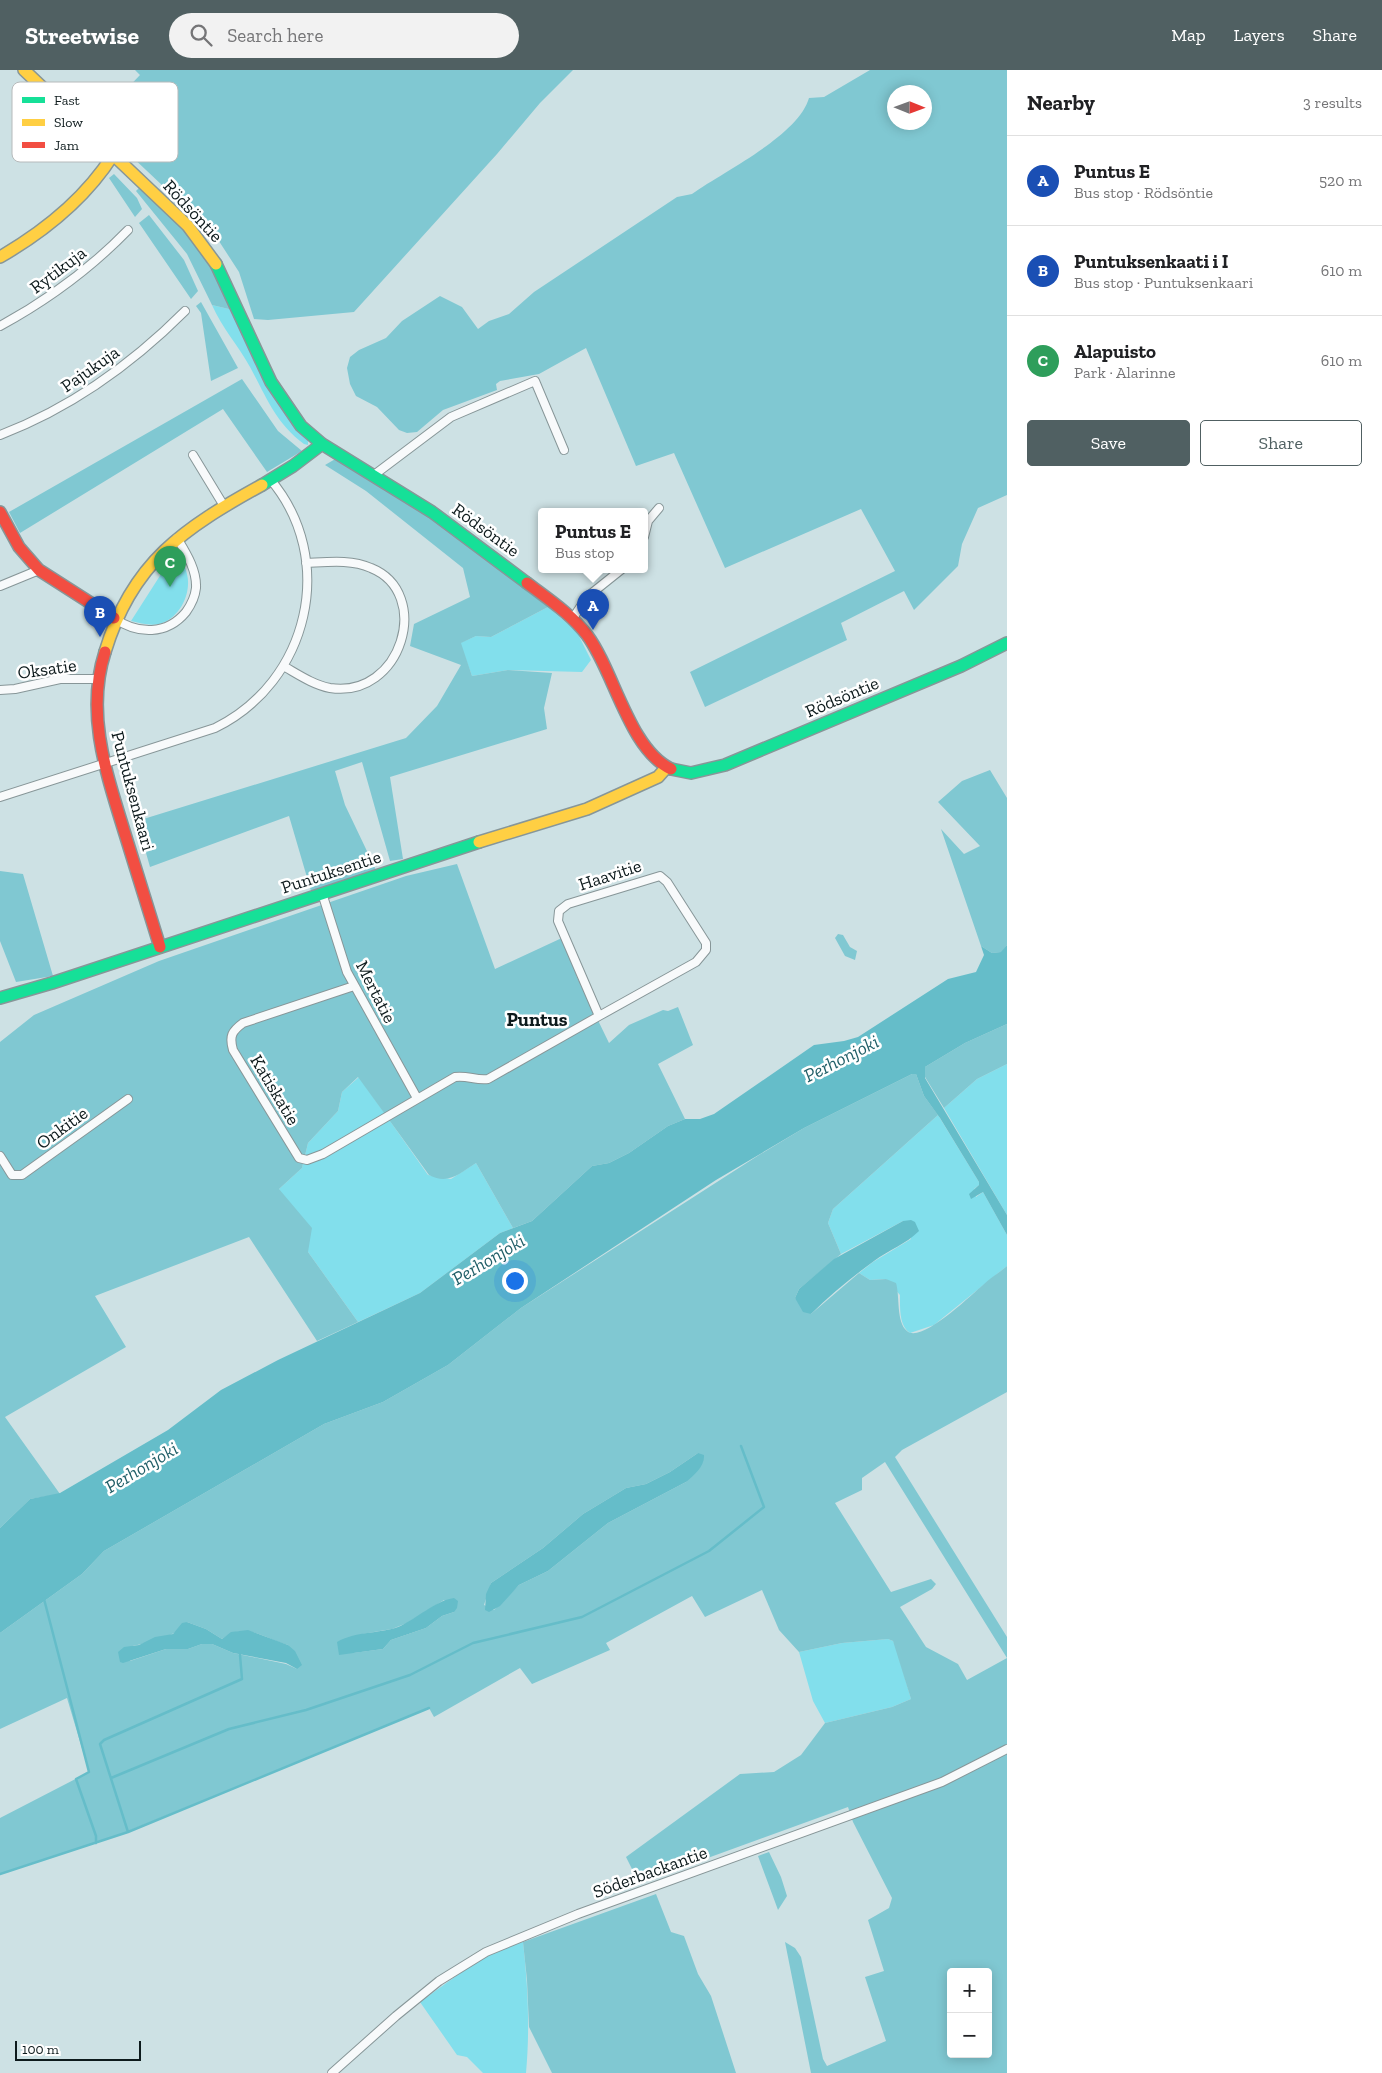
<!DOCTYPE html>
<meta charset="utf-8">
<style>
:root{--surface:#fff;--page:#f2f2f2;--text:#202124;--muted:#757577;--line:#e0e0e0;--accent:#506062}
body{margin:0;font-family:"Zilla Slab",serif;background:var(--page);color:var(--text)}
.controls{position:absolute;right:15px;bottom:15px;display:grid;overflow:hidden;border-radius:5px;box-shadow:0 2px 12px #0003}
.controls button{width:45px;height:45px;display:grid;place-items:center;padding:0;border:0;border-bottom:1px solid var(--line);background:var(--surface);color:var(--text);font:25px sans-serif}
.compass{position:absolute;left:887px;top:15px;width:45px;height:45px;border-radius:50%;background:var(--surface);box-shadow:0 2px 12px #0003;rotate:91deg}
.scale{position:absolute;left:15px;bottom:12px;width:126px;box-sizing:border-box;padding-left:5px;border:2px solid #0d1a1c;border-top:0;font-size:14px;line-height:18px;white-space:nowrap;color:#0d1a1c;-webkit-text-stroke:4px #fff;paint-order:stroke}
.you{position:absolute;left:514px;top:1210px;width:18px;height:18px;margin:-12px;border:4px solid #fff;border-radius:50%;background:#1a73e8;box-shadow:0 0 0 8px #1a73e833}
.badge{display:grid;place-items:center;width:32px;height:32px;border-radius:50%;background:var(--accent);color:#fff;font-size:16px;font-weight:700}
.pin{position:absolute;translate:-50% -41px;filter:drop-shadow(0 1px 2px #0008)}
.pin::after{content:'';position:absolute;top:26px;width:18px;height:15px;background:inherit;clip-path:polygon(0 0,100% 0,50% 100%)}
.popup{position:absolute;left:538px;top:438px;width:110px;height:65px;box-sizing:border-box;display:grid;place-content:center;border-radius:5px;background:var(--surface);filter:drop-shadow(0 1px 4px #0005);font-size:16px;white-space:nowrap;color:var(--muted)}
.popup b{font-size:19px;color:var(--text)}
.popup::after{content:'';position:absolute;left:50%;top:100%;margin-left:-10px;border:10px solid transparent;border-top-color:var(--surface)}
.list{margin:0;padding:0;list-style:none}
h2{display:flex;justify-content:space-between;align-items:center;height:65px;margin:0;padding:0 20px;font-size:21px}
h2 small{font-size:16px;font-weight:400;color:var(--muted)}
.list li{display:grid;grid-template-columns:32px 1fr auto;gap:15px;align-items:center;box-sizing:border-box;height:90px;padding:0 20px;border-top:1px solid var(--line)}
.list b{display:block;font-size:19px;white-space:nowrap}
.list p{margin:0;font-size:16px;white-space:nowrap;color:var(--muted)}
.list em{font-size:16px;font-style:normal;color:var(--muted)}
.actions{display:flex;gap:10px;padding:15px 20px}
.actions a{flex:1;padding:11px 0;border:1px solid var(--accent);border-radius:5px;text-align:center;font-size:18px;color:var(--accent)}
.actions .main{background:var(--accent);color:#fff}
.icon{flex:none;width:28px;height:28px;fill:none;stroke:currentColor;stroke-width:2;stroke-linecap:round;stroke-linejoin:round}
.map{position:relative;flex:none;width:1007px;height:2003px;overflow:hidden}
header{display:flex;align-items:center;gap:30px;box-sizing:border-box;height:70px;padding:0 25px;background:var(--accent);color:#fff}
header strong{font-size:24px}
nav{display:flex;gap:28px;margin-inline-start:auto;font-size:18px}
.search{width:350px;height:45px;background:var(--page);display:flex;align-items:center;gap:12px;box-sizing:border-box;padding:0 18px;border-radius:28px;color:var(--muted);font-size:19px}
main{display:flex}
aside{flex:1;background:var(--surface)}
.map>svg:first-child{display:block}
.green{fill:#82dfec}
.forest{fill:#80c8d2;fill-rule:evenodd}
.water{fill:#65bdc9}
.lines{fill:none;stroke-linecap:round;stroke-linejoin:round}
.stream{stroke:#65bdc9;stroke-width:2.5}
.street-casing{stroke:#879698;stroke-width:10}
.fast-casing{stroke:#879698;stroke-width:14}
.slow-casing{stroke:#879698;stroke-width:14}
.jam-casing{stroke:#879698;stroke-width:14}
.street{stroke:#f8fafb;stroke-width:8}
.fast{stroke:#16e098;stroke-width:11}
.slow{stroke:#ffcf43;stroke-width:11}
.jam{stroke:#f24e42;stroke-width:11}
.labels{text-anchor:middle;stroke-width:5;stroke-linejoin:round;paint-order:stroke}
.street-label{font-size:18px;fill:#0d1a1c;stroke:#fff}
.neighbourhood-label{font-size:19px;font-weight:bold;fill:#0d1a1c;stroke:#fff}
.water-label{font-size:19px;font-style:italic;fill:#215f68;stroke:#fff}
.key{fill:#fff;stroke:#b6babb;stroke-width:1}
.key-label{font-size:14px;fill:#0d1a1c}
</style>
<header>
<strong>Streetwise</strong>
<div class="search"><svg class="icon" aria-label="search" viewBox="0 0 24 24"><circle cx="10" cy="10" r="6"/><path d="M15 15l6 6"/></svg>Search here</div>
<nav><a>Map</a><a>Layers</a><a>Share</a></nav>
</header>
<main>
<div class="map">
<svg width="1007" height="2003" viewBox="0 0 1007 2003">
<rect width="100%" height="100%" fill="#cde1e4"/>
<path class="green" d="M212,235l21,5c20,46 39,92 75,128v7l-4,-1c-29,-22 -37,-46 -54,-77 -12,-22 -28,-39 -38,-62z
M180,485c3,8 8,18 8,26 1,18 -11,39 -29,43 -9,2 -19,-1 -28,-3l32,-50z
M548,537l29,25 14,28 -9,12 -74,-2 -36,6 -12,-33 16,-7 15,1z
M1007,994v151l-63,-107 33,-29z
M359,1007l69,98 23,4 25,-16 37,65 -13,5 -80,60 -62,29 -50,-70 -29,-63 23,-21 6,-25 30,-32 4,-19z
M938,1045l41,67v3l-5,4 2,8 7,-5 24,43v31l-73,59 -24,8c-11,-7 -10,-25 -10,-38l-14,-16 -16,1 -11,-7 14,-11 38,-23 -8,-18 -62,33 -13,-31 5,-14z
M888,1569l5,2 3,6 15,52 -19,8 -67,16 -12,-22 -14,-49 43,-9z
M523,1872c5,44 7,87 3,131h-43l-16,-16 -10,-2 -37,-53c32,-22 64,-50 103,-60z"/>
<path class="forest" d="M135,0h438l-33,33 -43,51 -143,158 -86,8 -14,-1 -15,-47 -24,-37 -120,-113 45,-47z
M870,0h137v425l-29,13 -16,36 -4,22 -44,44 -10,-19 -63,32 6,17 -142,67 -15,-35 205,-101 -34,-62 -136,59 -51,-115 -38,13 -50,-118 -47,26 -39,7 -4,3 1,6 -54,20 -26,22 -10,1 -8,-3 -22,-23 -21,-11 -6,-12 -3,-16 3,-11 9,-7 27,-12 16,-17 38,-25 22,11 16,22 11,-8 20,-7 25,-22 143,-95 15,-3c32,-23 106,-58 117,-96l15,-1zM894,22h30v30h-30z
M114,104l23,24 5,11 -7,8 -26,-39z
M140,117l44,42 20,24 29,57 -21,-5 -25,-51 -51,-63z
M149,145l35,45 14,31 -7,8 -52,-76z
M201,232l37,66 -27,13 -10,-68 -5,-7z
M242,309l36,52 24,20 -35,21 -44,-63 -203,124 -11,-21z
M337,388l82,51 59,42 70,56 -57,30 -15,-1 -15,7 11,33 36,-6 44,3 -8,35 3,21 -157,48 13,82 -13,2 -28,-99 -27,9 10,34 31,65 -65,21 -22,-75 -139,51 -13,-46 269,-83 31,-32 24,-41 -51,-19 4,-22 56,-27 -7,-29 -97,-77 -41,-26z
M990,700l17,28v147l-5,7 -10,1 -11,-7 -40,-117 23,25 16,-8 -42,-44 24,-21z
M457,794l38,105 69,-32 11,26 1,12 33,68 20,-18 34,-15 5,1 10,-4 15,38 -35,19 27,55 -17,7 -39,27 -20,10 -17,3 -60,55 -19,7 -37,-65c-17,11 -28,22 -47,12l-71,-98 -16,15 -4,19 -30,32 -6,25 -23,21 33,39 -4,24 50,70 -41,19 -68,-104 -154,59 31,51 -121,70 55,77 -30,5 -30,29v-486l34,-27 125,-54 247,-85z
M0,801l23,3 30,102 -37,6 -16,-41z
M838,864l5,1 7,12 7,4 -2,9 -10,-4 -10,-18z
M1007,954v40l-30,15 -33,29 -19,-31v-10l40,-24z
M912,1004h4l8,22 14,19 -105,94 -5,14 13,31 -42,35 -4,9 16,16 48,-41 11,7 16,-1 10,4c4,13 0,39 11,48 14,13 64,-36 76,-46 7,-7 16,-12 24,-19v126l-105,58 -7,7 112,180v436h-196l-26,-131 10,6 6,9 22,102 4,7 59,-25 -21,-64 19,-6 -16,-51 21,-12 3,-10 -39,-76 -5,-15 -209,76 -13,-26 114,-83 34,-2 27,-17 24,-32 67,-16 19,-8 -18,-58 -5,-2 -46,4 -43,9 -20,-22 -17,-40 -57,27 -13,-21 -86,47 4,7 -78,34 -12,-16 -86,49 -5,-9 -318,130 -111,36v-56l89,-46 -22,-74 -67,31v-96l82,-59 22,-23 220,-127 59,-22 65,-37 73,-57 238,-153 45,-27zM698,1383l-12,29 -78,41 -60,48 -29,14 -25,25 -10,-5 7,-22 52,-35 40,-34 43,-26 20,-4 24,-12zM885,1392l122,196 -40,22 -9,-16 -32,-17 -26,-40 32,-18 4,-5 -5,-5 -40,13 -56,-89 27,-13v-12zM444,1530l10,12 -12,4 -16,12 -35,12 -8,9 -30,4 9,-19 30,-5 15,-6zM187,1552l19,7 16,10c24,-18 41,-1 66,6l9,24 -11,-5 -53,-11 -21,-9h-10l-14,5h-22l-36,12 1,-15c6,0 37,-9 43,-13 4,-2 9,-7 13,-11zM951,1902h37v82h-37z
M769,1782l12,25 6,19 -9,14 -20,-54z
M656,1824l15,38 13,4 14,38 13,22 25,77h-184l-23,-46 -2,-47 -4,-38z"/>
<path class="water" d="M1007,875v79l-42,19 -40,24v11l82,137v20l-24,-43 -12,7 -2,-5 10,-9v-3l-39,-64 -16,-22 -8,-22h-4l-108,54 -88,52 -195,128 -73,57 -65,37 -59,22 -220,127 -22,23 -82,59v-105l30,-29 30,-6 108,-63 53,-40 57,-30 142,-67 80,-60 32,-12 60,-55 17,-3 20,-10 39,-27 17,-7h15l14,-5 100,-69 30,-4 14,-4 90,-58 28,-7 8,-17 -3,-9 11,7 9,-1z
M911,1150l4,2 4,9c-13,13 -30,19 -45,30 -22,16 -44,34 -63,53l-8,-2 -8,-14 4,-9 35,-30 69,-38z
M698,1383l6,2c1,11 -10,20 -18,27l-78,41 -60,48 -29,14 -19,21 -11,6 -4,-2 1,-16 5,-11 52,-35 40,-34 43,-26 20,-4 24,-12z
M454,1528l4,3 -1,7 -3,4 -12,4 -16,12 -35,12 -8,9 -44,6 -2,-13c19,-11 41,-8 61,-15 19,-8 36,-26 56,-29z
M187,1552l19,7 16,10 9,-7 17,-2 40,15 7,6 7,14 -5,4 -11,-6 -53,-10 -21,-9h-10l-14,5h-22l-43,14 -3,-1 -2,-10 6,-5 15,-2 16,-8 18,-3 9,-11z"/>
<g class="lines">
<path class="stream" d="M44,1529l45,173 -13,7 20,57v7
M111,1708l118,-49 77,-19 104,-35 63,-32 109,-26 127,-66 55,-44 -23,-61
M128,1762l-28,-88 4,-4 138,-61 -2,-24
M0,1804l128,-42 301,-124"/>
<g class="street-casing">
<path id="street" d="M0,256c48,-26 90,-57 128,-96
M0,365c71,-27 132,-71 185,-124
M193,385l31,51
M374,405l77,-58 84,-36 29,69
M644,467l4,-16 11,-13
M0,516l39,-16
M114,548c24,17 53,17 72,-6 5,-7 9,-15 10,-24 1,-18 -10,-35 -19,-50
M573,548l14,-21 35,-28
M285,597c14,8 29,18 45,21 72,11 103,-95 41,-120 -20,-9 -43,-6 -65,-5
M0,620l15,-1 45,-10h38
M0,727l215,-69c94,-46 123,-169 55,-249
M660,806l7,6 39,61v7l-10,12 -97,54 -41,-95 1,-10 9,-7z
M322,823l25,79 70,126
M354,916l-111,37c-11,8 -14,13 -10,27l66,108 8,2 16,-6 132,-77c12,-2 22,4 33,2l111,-63
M0,1086l12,19h10l106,-76
M332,2003l64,-57 43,-35 47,-29 92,-38 364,-132 65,-33"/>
</g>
<g class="fast-casing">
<path id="fast" d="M216,194l55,118 30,44 21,18 110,68 95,71
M262,415l31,-19 29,-22
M671,699l20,4 34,-8 236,-99 46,-23
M0,928l52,-15 427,-141"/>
</g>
<g class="slow-casing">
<path id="slow" d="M24,0l164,156 28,38
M0,187c45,-26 85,-58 113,-102
M105,582c27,-90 79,-124 157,-167
M479,772l108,-33 71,-32 8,-9"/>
</g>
<g class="jam-casing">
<path id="jam" d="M0,442l19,35 20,23 75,48
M527,513c21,16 44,31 60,52 27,36 42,114 84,134
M105,582c-20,62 2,123 20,182 12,38 23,75 35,113"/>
</g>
<use href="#street" class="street"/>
<use href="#fast" class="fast"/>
<use href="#slow" class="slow"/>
<use href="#jam" class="jam"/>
</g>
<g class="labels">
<g class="street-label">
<text transform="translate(193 141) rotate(47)" y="6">Rödsöntie</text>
<text transform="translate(58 200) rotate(-37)" y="6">Rytikuja</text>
<text transform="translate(90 299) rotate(-35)" y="6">Pajukuja</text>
<text transform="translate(486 460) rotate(36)" y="6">Rödsöntie</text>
<text transform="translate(47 599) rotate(-8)" y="6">Oksatie</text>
<text transform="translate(842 627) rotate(-23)" y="6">Rödsöntie</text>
<text transform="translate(133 721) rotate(75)" y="6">Puntuksenkaari</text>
<text transform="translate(331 802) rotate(-18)" y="6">Puntuksentie</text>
<text transform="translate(610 805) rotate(-18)" y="6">Haavitie</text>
<text transform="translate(376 922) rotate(63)" y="6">Mertatie</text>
<text transform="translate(275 1020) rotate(59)" y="6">Katiskatie</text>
<text transform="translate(62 1058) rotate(-36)" y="6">Onkitie</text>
<text transform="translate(650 1802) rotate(-20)" y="6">Söderbackantie</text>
</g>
<g class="neighbourhood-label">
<text x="537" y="956">Puntus</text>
</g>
<g class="water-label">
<text transform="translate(841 988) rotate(-27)" y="7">Perhonjoki</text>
<text transform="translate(488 1189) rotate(-31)" y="7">Perhonjoki</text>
<text transform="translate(141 1397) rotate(-31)" y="7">Perhonjoki</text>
</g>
</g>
<rect x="12" y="12" width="166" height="80" rx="8" class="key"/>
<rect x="22" y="27" width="23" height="6" fill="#16e098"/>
<rect x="22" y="49" width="23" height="7" fill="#ffcf43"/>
<rect x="22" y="72" width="23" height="6" fill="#f24e42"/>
<g class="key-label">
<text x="54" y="35">Fast</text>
<text x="54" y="57">Slow</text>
<text x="54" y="80">Jam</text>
</g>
</svg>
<div class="controls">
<button>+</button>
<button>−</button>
</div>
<svg class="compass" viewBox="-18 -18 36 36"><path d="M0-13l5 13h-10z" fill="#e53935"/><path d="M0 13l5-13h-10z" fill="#757577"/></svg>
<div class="scale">100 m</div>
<div class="you"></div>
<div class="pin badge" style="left:593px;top:560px;background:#1a4fb4">A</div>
<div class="popup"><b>Puntus E</b>Bus stop</div>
<div class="pin badge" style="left:100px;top:567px;background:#1a4fb4">B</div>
<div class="pin badge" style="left:170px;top:517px;background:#2e9e5b">C</div>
</div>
<aside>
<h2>Nearby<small>3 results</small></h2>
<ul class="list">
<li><span class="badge" style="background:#1a4fb4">A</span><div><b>Puntus E</b><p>Bus stop · Rödsöntie</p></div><em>520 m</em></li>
<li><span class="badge" style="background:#1a4fb4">B</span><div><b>Puntuksenkaati i I</b><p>Bus stop · Puntuksenkaari</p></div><em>610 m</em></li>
<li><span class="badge" style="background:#2e9e5b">C</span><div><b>Alapuisto</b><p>Park · Alarinne</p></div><em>610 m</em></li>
</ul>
<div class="actions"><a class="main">Save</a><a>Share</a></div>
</aside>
</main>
